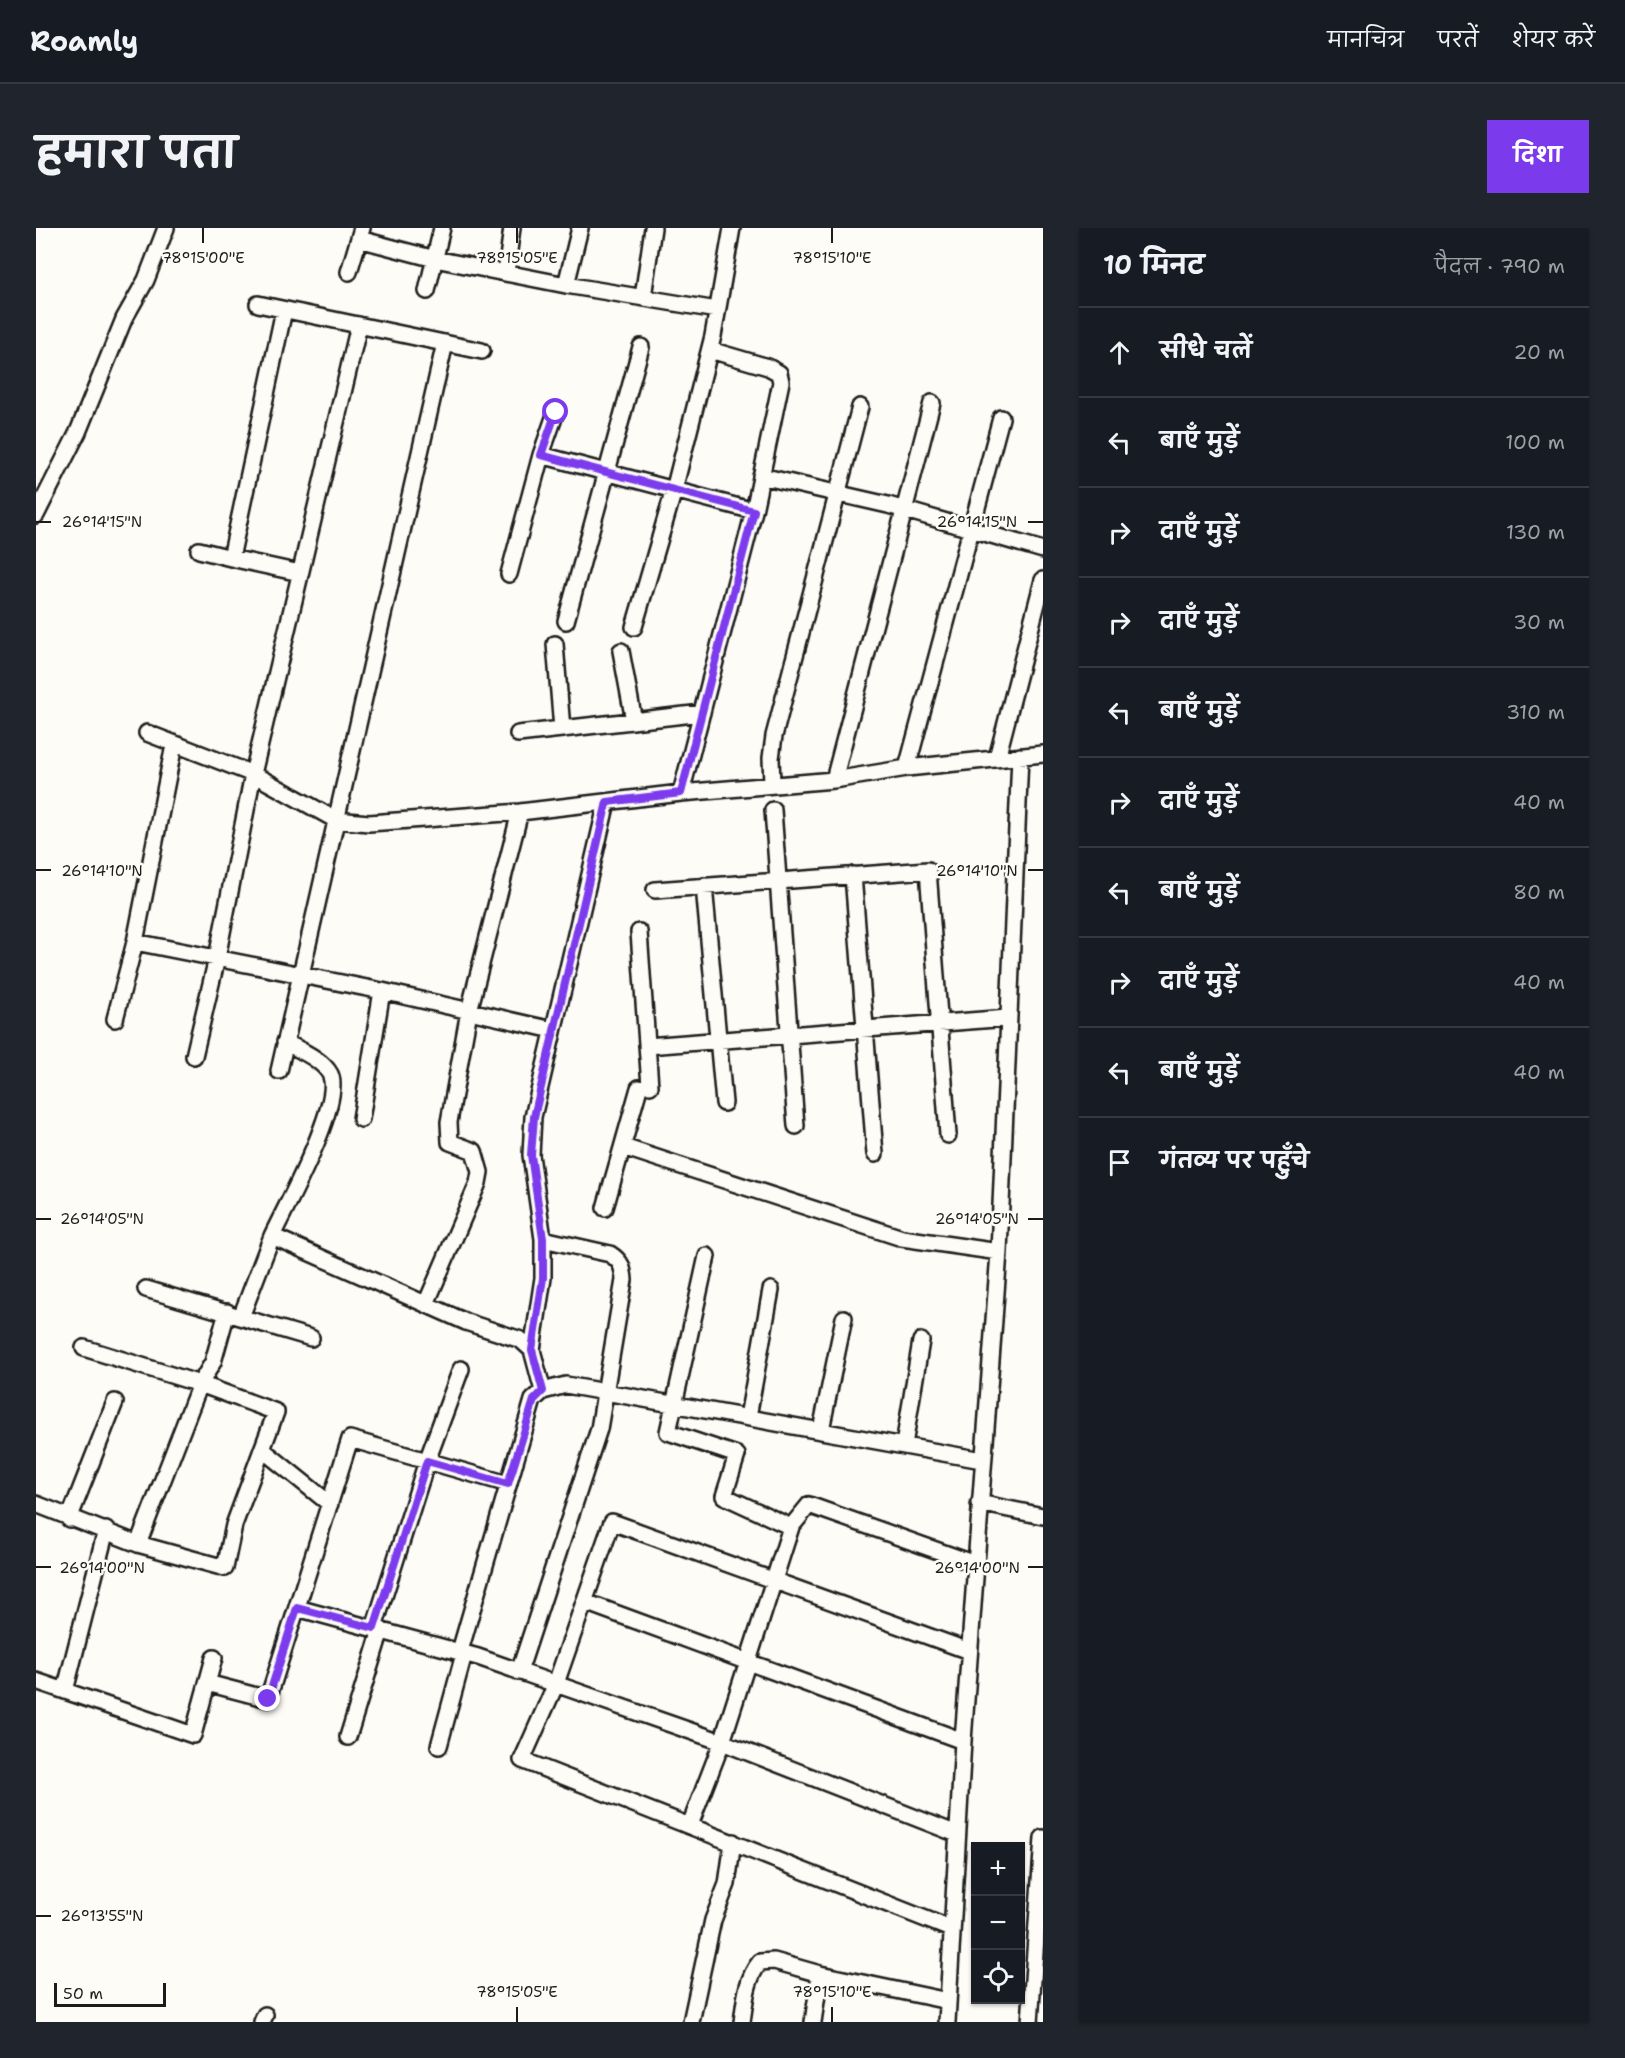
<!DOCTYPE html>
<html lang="hi">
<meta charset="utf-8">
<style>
:root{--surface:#171b24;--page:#20242c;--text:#f1f3f6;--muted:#9ea1a6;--line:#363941;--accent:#7c3aed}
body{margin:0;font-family:"Shantell Sans","Playpen Sans Deva",sans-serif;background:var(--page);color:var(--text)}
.controls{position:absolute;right:18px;bottom:18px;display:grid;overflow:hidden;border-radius:0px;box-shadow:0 2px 4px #0004}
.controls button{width:54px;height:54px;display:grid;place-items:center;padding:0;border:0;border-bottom:2px solid var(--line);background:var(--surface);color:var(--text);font:30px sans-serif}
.scale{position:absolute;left:18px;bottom:15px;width:112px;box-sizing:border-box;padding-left:6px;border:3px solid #1c1c1c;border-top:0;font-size:16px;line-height:21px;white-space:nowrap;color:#1c1c1c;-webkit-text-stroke:4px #fdfcf7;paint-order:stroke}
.stop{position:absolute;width:18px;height:18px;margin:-14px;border:4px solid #7c3aed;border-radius:50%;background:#fff}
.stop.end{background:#7c3aed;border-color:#fff;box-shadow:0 2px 6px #0008}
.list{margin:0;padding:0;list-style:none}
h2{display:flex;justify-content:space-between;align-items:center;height:78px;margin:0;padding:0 24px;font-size:26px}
h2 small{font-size:20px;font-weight:400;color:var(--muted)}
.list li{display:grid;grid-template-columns:39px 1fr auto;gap:18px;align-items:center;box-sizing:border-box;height:90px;padding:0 24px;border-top:2px solid var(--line)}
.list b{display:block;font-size:22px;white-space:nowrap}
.list em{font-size:20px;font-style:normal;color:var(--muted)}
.icon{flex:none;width:33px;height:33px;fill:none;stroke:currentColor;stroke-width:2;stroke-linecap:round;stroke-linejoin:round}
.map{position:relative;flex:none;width:1007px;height:1794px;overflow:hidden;border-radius:0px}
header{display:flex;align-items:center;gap:36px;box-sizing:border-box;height:84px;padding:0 30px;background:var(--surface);border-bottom:2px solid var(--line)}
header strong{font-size:28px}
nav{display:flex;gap:33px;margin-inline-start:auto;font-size:21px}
.intro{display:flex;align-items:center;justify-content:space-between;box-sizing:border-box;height:144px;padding:0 36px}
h1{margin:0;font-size:42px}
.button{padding:15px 27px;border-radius:0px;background:var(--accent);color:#fff;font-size:21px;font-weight:700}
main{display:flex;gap:36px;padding:0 36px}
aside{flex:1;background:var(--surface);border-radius:0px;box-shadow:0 2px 4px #0004}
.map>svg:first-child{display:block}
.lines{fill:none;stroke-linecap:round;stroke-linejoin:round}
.street-casing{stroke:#1c1c1c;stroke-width:20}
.street{stroke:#fdfcf7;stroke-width:15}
.route{stroke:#7c3aed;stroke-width:8}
.ticks{fill:none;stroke:#1c1c1c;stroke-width:2}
.ticks-label{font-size:15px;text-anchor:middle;fill:#1c1c1c;stroke:#fdfcf7;stroke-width:5;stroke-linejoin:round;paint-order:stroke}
</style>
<header>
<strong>Roamly</strong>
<nav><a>मानचित्र</a><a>परतें</a><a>शेयर करें</a></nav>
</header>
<div class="intro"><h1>हमारा पता</h1><a class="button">दिशा</a></div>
<main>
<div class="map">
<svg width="1007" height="1794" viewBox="0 0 1007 1794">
<rect width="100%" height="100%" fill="#fdfcf7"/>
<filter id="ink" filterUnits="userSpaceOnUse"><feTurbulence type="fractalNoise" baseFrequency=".0167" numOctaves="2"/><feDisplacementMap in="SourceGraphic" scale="12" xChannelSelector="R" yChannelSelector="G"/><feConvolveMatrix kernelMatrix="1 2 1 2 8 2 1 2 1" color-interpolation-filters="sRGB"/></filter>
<g filter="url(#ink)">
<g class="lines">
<g class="street-casing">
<path id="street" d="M323,11l76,20 131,26 151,25
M313,44l13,-44
M470,45l6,-45
M530,57l14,-57
M391,63l15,-63
M607,69l10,-69
M222,76l224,47
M505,227l213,56
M725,248l127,29 155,45
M0,287l42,-83 46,-113 22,-39 20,-52
M163,322l32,8 53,-248
M195,330l69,15
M473,346l32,-119 15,-43
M530,393l75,-274
M598,399l40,-137 39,-154 19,-108
M519,416l7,85
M585,423l13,70
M111,505l106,41 83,46 33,3 151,-11 161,-19 153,-13 73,-12 136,-14
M482,506l184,-21
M961,530l46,-178
M871,540l94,-350
M798,552l98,-377
M736,556l-1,-26 3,-22 86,-329
M645,565l73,-282 27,-129 -2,-9 -11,-6 -58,-17
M737,582l23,316
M817,647l22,279
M668,658l20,217
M619,662l273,-20 20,265
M603,704l11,154
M99,714l247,49 171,39
M79,791l20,-77 39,-197
M611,818l361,-28
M158,828l23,-98 36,-184 106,-449
M243,843l166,-728
M325,891l21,-128
M587,919l279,91 97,14
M569,980l34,-120
M236,1008c14,-30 72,-135 58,-162 -8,-15 -31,-24 -45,-32
M671,1028l-39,176 69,23 -13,41 67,31
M110,1061l165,49
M390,1076l52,-121 2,-11 -6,-21 -24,-9 -1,-20 20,-111 51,-199
M205,1089l31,-81 194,86 55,18 11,10 11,41
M496,1122l11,-72v-39l-12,-84 2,-38 74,-315
M712,1189l23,-127
M785,1202l23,-112
M868,1217l17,-104
M227,1222l67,54
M943,1275l64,13
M0,1276l102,40 87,24 9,-43 42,-113 -76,-28 -116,-36
M33,1291l46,-117
M102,1316l62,-160 13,-22 14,-50
M549,1374l378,139
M261,1380l181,49 244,85 235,92
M338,1400l53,-167 34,-92
M424,1423l73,-251 10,-9 23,-6 416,75
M483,1444l80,-243 25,-149c-1,-13 -3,-19 -14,-26l-67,-15
M0,1453l157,54 21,-77
M171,1455l61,16 82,-260 158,45
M29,1463l41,-161
M312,1509l33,-107
M403,1518l25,-92
M654,1597l32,-83 69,-215 18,-22 166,59
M915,1701l-429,-169 33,-74 57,-164 357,129
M226,1794l3,-7
M655,1794l22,-102 14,-36 6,-42
M706,1794c3,-21 4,-43 18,-60l14,-1 46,13 128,27
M777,1794l7,-48
M911,1794l16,-281 36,-489 21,-496
M994,1794l13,-184"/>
</g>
<use href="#street" class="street"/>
</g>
</g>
<g class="lines" filter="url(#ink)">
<path class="route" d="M232,1471l29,-91 77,20 53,-167 81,23 26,-84 9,-9 -11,-41 11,-72v-39l-12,-84 3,-38 73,-315 74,-9 73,-282 -213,-56 15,-43"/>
</g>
<path class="ticks" d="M167,0v15M481,0v15M796,0v15M0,294h15M992,294h15M0,642h15M992,642h15M0,991h15M992,991h15M0,1339h15M992,1339h15M0,1688h15M481,1779v15M796,1779v15"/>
<g class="ticks-label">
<text x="167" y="35">78°15'00"E</text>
<text x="481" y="35">78°15'05"E</text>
<text x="796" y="35">78°15'10"E</text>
<text x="66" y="299">26°14'15"N</text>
<text x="941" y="299">26°14'15"N</text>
<text x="66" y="648">26°14'10"N</text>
<text x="941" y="648">26°14'10"N</text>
<text x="66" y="996">26°14'05"N</text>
<text x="941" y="996">26°14'05"N</text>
<text x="66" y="1345">26°14'00"N</text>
<text x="941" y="1345">26°14'00"N</text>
<text x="66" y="1693">26°13'55"N</text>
<text x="481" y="1769">78°15'05"E</text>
<text x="796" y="1769">78°15'10"E</text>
</g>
</svg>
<div class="controls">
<button>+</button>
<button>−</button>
<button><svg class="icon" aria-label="locate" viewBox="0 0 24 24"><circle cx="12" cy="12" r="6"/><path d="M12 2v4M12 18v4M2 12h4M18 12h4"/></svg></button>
</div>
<div class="scale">50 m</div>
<div class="stop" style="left:520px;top:184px"></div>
<div class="stop end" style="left:232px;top:1471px"></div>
</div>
<aside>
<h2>10 मिनट<small>पैदल · 790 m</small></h2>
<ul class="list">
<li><svg class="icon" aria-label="ahead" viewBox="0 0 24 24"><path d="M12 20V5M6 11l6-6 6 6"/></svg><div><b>सीधे चलें</b></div><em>20 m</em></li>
<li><svg class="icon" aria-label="left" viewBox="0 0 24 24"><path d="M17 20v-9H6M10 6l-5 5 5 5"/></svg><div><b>बाएँ मुड़ें</b></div><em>100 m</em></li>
<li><svg class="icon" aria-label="right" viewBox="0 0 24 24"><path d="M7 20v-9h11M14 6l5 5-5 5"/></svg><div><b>दाएँ मुड़ें</b></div><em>130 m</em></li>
<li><svg class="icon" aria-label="right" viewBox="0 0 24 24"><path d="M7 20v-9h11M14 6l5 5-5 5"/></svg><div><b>दाएँ मुड़ें</b></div><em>30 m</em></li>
<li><svg class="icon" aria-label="left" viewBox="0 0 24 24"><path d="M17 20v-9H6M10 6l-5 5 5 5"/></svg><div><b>बाएँ मुड़ें</b></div><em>310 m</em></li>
<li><svg class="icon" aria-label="right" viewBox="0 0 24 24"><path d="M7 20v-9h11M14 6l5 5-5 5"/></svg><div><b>दाएँ मुड़ें</b></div><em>40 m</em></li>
<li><svg class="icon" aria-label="left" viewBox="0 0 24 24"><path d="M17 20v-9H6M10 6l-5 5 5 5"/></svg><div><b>बाएँ मुड़ें</b></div><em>80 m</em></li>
<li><svg class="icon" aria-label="right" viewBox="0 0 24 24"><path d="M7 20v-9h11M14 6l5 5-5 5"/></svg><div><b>दाएँ मुड़ें</b></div><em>40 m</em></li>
<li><svg class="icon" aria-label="left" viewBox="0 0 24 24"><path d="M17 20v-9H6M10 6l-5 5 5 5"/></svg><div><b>बाएँ मुड़ें</b></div><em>40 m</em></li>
<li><svg class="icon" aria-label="arrive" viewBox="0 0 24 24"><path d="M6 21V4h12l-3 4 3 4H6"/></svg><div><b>गंतव्य पर पहुँचे</b></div></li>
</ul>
</aside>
</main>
